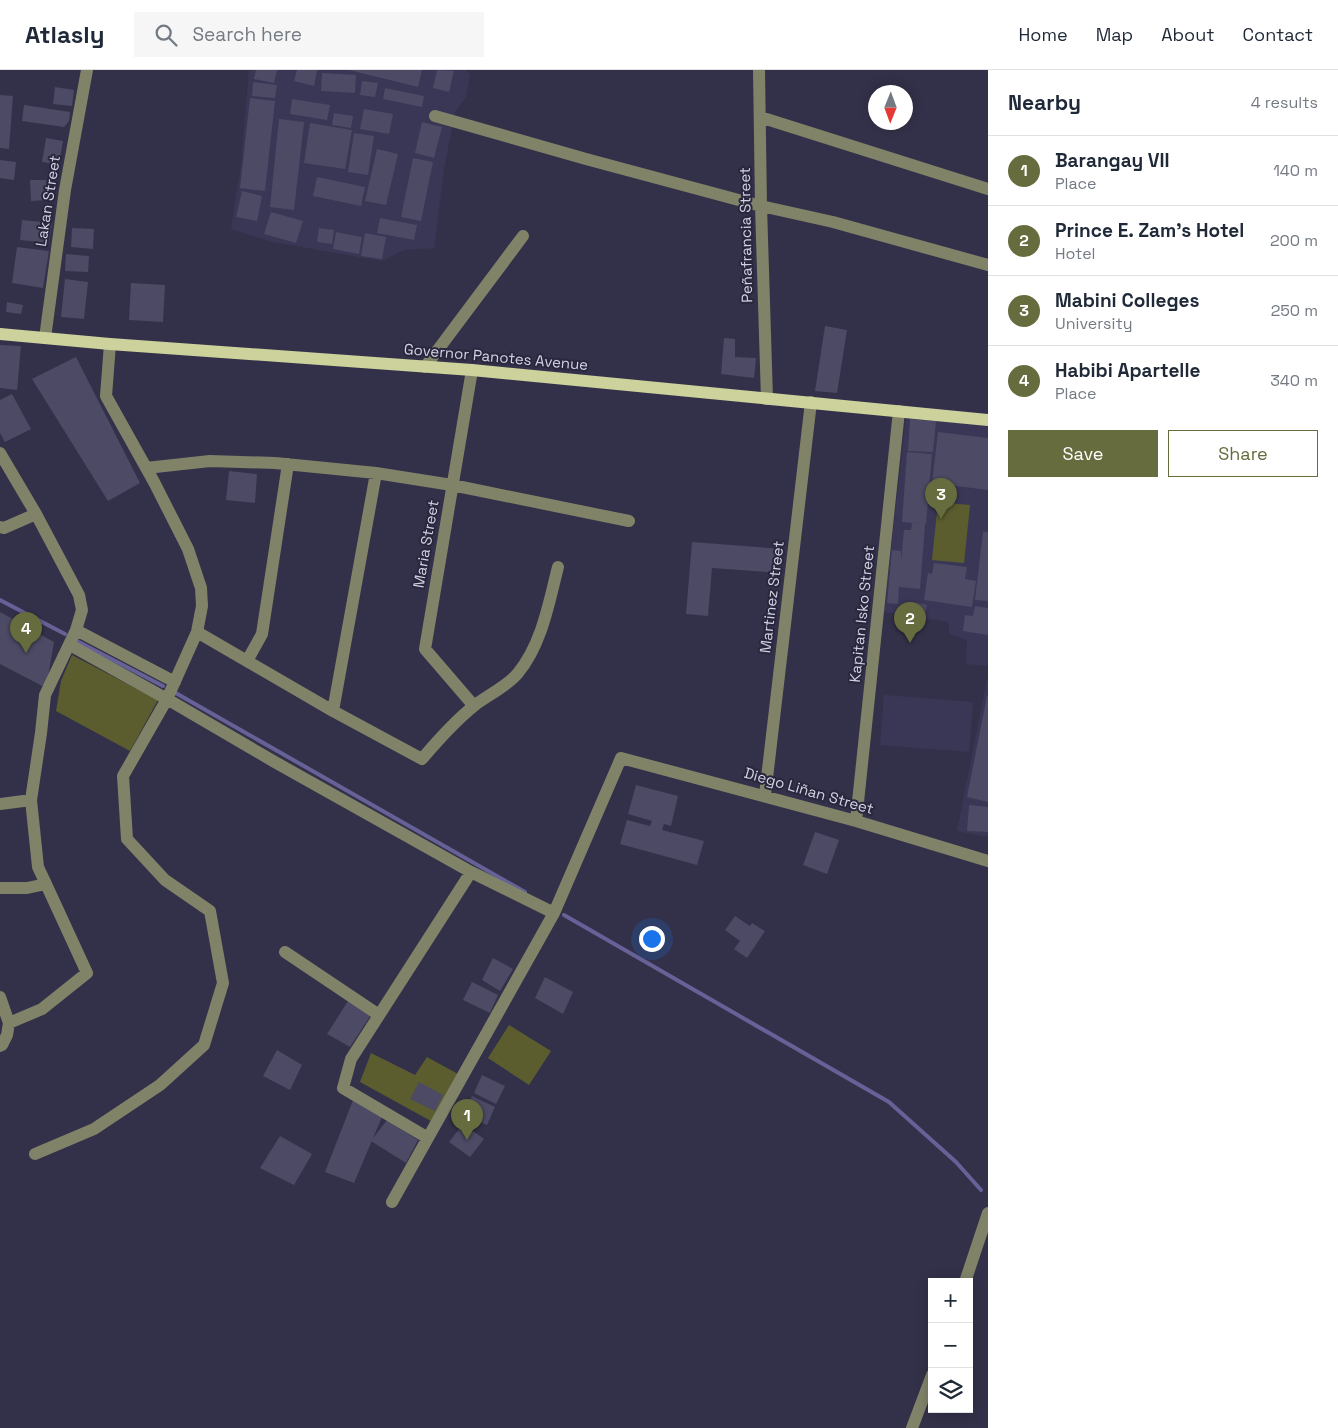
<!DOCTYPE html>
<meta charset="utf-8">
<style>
:root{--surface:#fff;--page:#f6f6f7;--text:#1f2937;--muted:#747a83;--line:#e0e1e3;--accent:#666c3d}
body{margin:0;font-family:"Space Grotesk",sans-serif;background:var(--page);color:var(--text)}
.controls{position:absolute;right:15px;bottom:15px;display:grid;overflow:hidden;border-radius:0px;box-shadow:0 2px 12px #0003}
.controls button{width:45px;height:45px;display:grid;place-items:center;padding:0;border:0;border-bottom:1px solid var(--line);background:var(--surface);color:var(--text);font:25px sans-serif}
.compass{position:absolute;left:868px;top:15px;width:45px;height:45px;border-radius:50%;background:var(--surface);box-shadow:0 2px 12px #0003;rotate:181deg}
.you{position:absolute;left:651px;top:868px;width:18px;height:18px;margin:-12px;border:4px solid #fff;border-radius:50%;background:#1a73e8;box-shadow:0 0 0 8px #1a73e833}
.badge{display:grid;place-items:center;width:32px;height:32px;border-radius:50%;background:var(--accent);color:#fff;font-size:16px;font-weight:700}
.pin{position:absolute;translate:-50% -41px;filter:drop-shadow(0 1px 2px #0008)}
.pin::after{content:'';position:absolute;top:26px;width:18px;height:15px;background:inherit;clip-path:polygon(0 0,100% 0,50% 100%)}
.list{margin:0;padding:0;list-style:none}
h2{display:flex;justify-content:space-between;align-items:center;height:65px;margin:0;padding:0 20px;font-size:21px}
h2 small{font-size:16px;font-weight:400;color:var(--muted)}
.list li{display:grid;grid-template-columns:32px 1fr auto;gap:15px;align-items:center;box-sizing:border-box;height:70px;padding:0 20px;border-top:1px solid var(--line)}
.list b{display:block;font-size:19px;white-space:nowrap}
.list p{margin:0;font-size:16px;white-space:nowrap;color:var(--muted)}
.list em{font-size:16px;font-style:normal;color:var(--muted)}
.actions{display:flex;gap:10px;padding:15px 20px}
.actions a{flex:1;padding:11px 0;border:1px solid var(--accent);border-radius:0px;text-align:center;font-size:18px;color:var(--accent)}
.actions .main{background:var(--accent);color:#fff}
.icon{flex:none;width:28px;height:28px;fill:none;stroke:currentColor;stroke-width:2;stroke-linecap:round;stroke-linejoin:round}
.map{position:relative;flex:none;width:988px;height:1358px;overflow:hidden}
header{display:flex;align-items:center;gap:30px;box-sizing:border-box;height:70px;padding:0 25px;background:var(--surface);border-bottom:1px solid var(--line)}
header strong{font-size:24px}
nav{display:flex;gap:28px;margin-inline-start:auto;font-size:18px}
.search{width:350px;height:45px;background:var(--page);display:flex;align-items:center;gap:12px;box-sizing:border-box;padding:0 18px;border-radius:0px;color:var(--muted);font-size:19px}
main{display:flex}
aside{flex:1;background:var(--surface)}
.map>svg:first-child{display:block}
.built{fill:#3a3756}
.green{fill:#5b5d2f}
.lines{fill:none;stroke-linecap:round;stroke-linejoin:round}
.stream{stroke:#666197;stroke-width:4}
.building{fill:#4c4a64}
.minor{stroke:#818369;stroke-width:12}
.major{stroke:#cdd19b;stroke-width:12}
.labels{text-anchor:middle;stroke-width:4;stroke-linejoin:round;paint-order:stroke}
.street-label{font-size:15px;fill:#d3d2e2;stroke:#29273e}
</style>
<header>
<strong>Atlasly</strong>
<div class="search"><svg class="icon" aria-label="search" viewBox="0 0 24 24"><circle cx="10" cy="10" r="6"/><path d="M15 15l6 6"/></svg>Search here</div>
<nav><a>Home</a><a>Map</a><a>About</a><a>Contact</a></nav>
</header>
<main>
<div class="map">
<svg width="988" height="1358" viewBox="0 0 988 1358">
<rect width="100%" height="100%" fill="#333149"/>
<path class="built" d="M249,0h217l4,5 -4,22 -11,15 -11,57 -10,79 -30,2 -22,11 -110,-19 -41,-13 10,-64z
M906,347l82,9v240l-22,-2 1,-24 -18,-6v-12l-65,-10z
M988,605v162l-31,-6z
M884,625l89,7 -4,50 -89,-7z"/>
<path class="green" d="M938,432l32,3 -6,58 -32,-3z
M72,585l86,45 -28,51 -74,-40 5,-30z
M509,955l42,26 -22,34 -41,-27z
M371,983l44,22 12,-18 31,17 -27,47 -71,-39z"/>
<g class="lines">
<path class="stream" d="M0,530l65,34
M75,570l88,46
M174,622l351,200
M564,845l325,187 67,60 25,28"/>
</g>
<path class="building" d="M256,0h21l-3,13 -20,-4z
M297,0h20l-3,16 -20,-5z
M349,0h73l-4,17z
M437,0l17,1 -5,21 -16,-4z
M322,3l34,2 -1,18 -34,-2z
M362,11l16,2 -3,14 -15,-2z
M253,12l24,3 -2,13 -23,-2z
M55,17l19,3 -2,16 -19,-2z
M385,18l39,8 -2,11 -39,-8z
M0,25l13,1 -4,53 -9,-1z
M250,28l25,3 -10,90 -25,-3z
M292,29l38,6 -3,15 -37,-6z
M24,35l46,7 -1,9 -5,6 -42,-6z
M364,39l29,5 -4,20 -29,-5z
M334,43l19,3 -2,12 -19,-3z
M279,49l25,3 -10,88 -24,-3z
M422,52l20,5 -8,31 -19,-5z
M310,53l42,7 -7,39 -41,-6z
M354,63l20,3 -6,39 -20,-3z
M46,68l17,3 -4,23 -17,-2z
M377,79l21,5 -12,51 -21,-4z
M413,88l20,4 -12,59 -20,-4z
M0,90l16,2 -2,18 -14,-2z
M317,107l48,10 -4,19 -48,-10z
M30,110h16l1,20 -16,1z
M242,121l20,5 -5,25 -21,-4z
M271,142l32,9 -7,22 -32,-9z
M380,148l37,7 -3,15 -37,-7z
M22,150l30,3 -3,20 -29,-3z
M72,158l22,1 -1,20 -22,-2z
M319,158l15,2 -2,14 -15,-2z
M336,162l26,5 -3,17 -26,-5z
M365,163l21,4 -4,22 -21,-3z
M17,177l32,4 -6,37 -31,-5z
M66,184l23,2 -1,16 -23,-1z
M65,209l23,3 -4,37 -23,-2z
M131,213l34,2 -2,37 -34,-2z
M7,232l16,3 -2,9 -15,-2z
M825,256l22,4 -10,63 -22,-2z
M724,268l11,1v18l21,1 -2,20 -33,-4z
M0,275l21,1 -4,44 -17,-2z
M76,287l64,126 -32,18 -76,-122z
M12,324l19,35 -26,13 -5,-9v-33z
M910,349l26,2 -3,31 -25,-1z
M938,362l50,6v52l-56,-7z
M907,382l25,2 -6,70 -24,-2z
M229,401l28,3 -2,29 -29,-3z
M912,453l13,1 -5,65 -21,-2 -1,17 -11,-1 5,-53 9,1v11l3,-32h7z
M983,462h5v69l-13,-1z
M692,472l90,7 -2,24 -68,-5 -4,48 -22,-2z
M934,493l33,4 -2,12 11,2 -4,26 -48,-7 4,-27 4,1z
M915,532l12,3 -3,12 -12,-2z
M975,536l13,2v27l-25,-4 2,-16 8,1z
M0,542l54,30 -8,46 -46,-24z
M987,626h1v106l-21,-5z
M636,715l42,11 -7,30 -7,-2 -2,6 42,11 -7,24 -77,-21 7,-24 23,6 2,-5 -24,-7z
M969,735l19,2v25l-21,-1z
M815,762l24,8 -12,34 -24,-9z
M735,846l15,10 2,-3 13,8 -18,27 -13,-9 6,-8 -15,-11z
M493,888l20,11 -13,22 -18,-11z
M545,907l28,15 -10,22 -28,-16z
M472,912l26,13 -8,18 -27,-13z
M348,931l23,14 -21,32 -23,-13z
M277,980l25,15 -12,25 -27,-14z
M482,1005l23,11 -9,18 -22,-11z
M419,1012l24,13 -8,16 -25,-12z
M472,1026l23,11 -8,18 -24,-10z
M353,1030l29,17 -28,66 -29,-11z
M387,1050l31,20 -12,23 -35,-22z
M463,1054l21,15 -14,18 -21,-15z
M280,1066l32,18 -18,31 -34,-17z"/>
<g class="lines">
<path class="minor" d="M759,0l2,136 6,193
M435,46l151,43 175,47 72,16 155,43
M760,47l228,72
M45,268l20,-148 22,-120
M425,297l98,-131
M472,300l-47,279 49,57
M0,383l36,61 43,81 3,15 -6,20 -31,65 -4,38 -10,67 7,67 8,17 -19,4h-27
M146,398l64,-7 65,2 101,10 76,12 177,36
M0,457l4,1 32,-14
M76,560l99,52
M197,562l136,79 89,48c16,-19 33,-38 53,-54 12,-9 35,-21 43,-32 24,-29 31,-71 40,-106
M70,575l97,54 106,62 198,111 83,41
M247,591l15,-27 26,-170
M333,641l43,-238
M765,725l46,-393
M0,734l31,-4
M856,751l43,-410
M285,882l94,63
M0,927l9,26 33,-14 45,-36 -41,-89
M0,976l2,-1 5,-10 2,-12
M428,1068l-85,-50 8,-29 120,-187
M35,1084l59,-25 66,-44 44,-40 19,-62 -13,-72 -45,-31 -38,-41 -4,-63 44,-77 30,-67 5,-26 -1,-18 -13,-39 -34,-67 -48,-86 4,-52
M392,1132l162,-289 67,-155 235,63 132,40
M965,1212l23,-69
M912,1358l20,-53"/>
<path class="major" d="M0,264l110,10 362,26 516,50"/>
</g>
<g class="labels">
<g class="street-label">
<text transform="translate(48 131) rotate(-81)" y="5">Lakan Street</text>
<text transform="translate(746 165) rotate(-91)" y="5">Peñafrancia Street</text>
<text transform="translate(496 287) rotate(5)" y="5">Governor Panotes Avenue</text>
<text transform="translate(426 474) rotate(-80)" y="5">Maria Street</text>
<text transform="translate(772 527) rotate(-83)" y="5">Martinez Street</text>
<text transform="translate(862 544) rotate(-84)" y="5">Kapitan Isko Street</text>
<text transform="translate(809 721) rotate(16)" y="5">Diego Liñan Street</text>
</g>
</g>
</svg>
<div class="controls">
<button>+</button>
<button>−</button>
<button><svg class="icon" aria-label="layers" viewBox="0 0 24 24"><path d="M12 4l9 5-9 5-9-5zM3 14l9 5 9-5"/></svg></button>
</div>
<svg class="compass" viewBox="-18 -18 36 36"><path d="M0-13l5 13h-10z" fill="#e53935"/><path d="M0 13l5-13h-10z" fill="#747a83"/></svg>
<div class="you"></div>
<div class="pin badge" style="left:467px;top:1070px">1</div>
<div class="pin badge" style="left:910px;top:573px">2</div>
<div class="pin badge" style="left:941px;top:449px">3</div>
<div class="pin badge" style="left:26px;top:583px">4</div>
</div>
<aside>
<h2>Nearby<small>4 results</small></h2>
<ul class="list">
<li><span class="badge">1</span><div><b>Barangay VII</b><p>Place</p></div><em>140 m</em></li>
<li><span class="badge">2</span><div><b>Prince E. Zam’s Hotel</b><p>Hotel</p></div><em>200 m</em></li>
<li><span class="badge">3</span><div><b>Mabini Colleges</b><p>University</p></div><em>250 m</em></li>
<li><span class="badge">4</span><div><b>Habibi Apartelle</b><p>Place</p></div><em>340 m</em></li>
</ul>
<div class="actions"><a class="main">Save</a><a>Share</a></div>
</aside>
</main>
